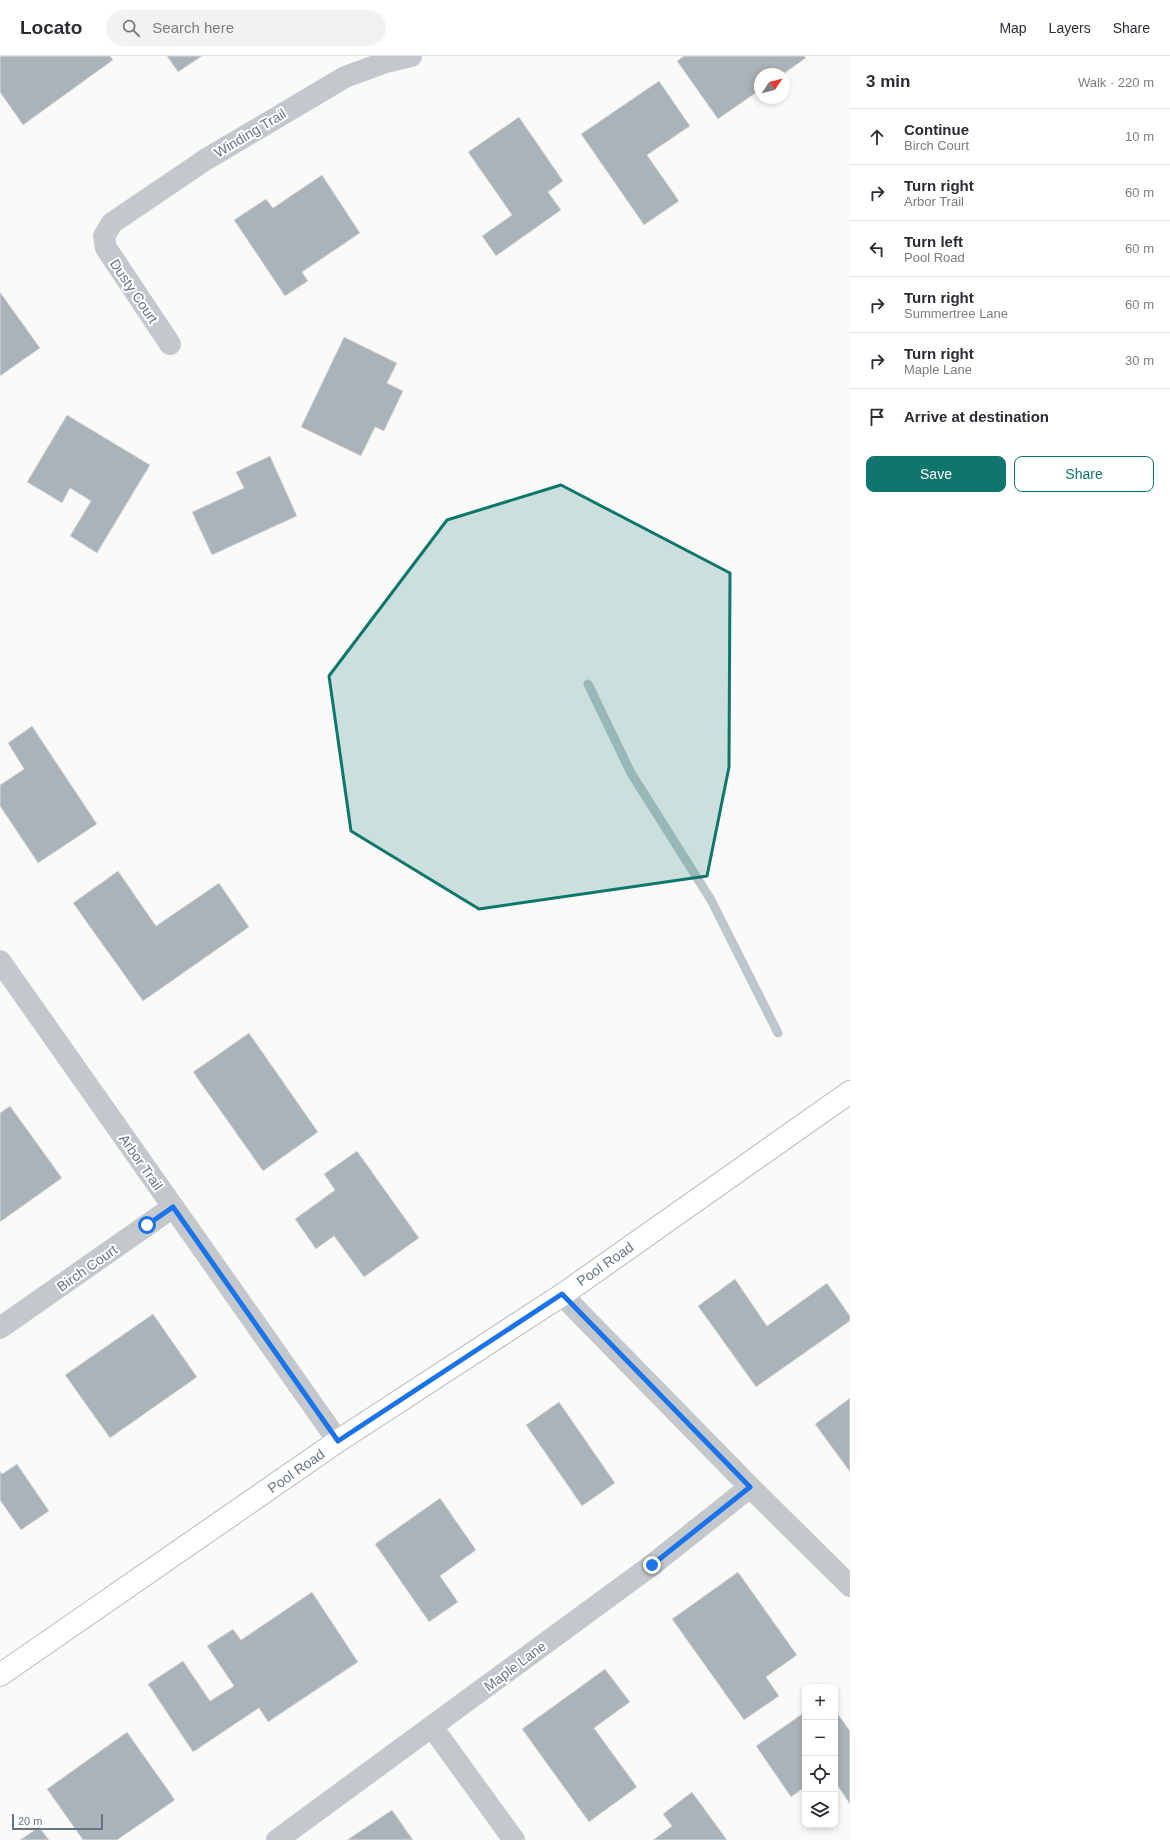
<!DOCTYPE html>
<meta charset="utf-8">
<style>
:root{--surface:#fff;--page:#f2f2f3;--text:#2b2b33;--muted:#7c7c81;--line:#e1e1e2;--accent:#0f766e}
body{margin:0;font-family:Helvetica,sans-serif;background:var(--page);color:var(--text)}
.controls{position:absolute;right:12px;bottom:12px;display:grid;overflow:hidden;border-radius:8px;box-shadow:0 2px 6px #0003}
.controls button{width:36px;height:36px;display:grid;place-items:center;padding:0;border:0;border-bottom:1px solid var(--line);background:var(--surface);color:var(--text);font:20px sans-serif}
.compass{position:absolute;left:754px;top:12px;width:36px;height:36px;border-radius:50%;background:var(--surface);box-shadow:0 2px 6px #0003;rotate:55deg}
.scale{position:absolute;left:12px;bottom:10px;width:91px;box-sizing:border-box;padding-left:4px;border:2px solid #657683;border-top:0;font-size:11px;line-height:14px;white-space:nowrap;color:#657683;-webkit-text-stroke:3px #fff;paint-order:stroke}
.stop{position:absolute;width:12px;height:12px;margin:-9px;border:3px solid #1a73e8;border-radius:50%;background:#fff}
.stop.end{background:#1a73e8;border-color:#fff;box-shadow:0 1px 4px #0008}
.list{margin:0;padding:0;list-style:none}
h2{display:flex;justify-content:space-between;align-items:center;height:52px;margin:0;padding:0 16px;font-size:17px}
h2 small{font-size:13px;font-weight:400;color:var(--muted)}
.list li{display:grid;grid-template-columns:26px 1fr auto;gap:12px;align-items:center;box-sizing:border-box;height:56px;padding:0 16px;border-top:1px solid var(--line)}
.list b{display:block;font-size:15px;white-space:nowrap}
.list p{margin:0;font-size:13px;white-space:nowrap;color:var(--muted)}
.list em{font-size:13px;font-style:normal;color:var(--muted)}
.actions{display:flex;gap:8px;padding:12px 16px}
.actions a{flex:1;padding:9px 0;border:1px solid var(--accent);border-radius:8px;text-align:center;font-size:14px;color:var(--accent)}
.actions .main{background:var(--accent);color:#fff}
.icon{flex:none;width:22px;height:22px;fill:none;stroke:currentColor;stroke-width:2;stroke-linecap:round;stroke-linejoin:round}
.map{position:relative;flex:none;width:850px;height:1784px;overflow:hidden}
header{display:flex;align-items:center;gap:24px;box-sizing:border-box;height:56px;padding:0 20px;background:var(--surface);border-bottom:1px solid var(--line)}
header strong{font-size:19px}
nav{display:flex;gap:22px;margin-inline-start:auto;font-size:14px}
.search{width:280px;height:36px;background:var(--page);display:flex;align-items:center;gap:10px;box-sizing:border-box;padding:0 14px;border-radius:22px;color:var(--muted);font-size:15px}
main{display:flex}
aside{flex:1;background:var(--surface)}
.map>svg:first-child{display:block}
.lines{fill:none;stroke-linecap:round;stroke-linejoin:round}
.stream{stroke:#bbc7cb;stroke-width:9}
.building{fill:#aab3b9;stroke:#dcdcda}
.major-casing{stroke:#b5babe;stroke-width:24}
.minor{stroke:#c3c8cc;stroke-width:22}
.major{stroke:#fff;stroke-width:22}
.route{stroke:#1a73e8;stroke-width:5}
.marked{fill:#0f766e;fill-opacity:0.2;stroke:#0f766e;stroke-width:3;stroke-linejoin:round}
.labels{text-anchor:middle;stroke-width:4;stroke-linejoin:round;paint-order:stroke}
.street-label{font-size:14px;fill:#657683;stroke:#fff}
</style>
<header>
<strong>Locato</strong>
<div class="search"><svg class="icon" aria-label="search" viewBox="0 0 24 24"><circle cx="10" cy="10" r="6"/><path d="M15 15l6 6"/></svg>Search here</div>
<nav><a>Map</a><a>Layers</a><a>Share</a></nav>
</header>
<main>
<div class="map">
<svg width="850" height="1784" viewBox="0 0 850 1784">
<rect width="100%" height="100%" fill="#fafaf8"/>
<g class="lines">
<path class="stream" d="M588,628l43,89 80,127 67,133"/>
</g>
<path class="building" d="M0,0h110l3,4 -90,65 -23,-33z
M167,0h35l-24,16z
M684,0h120l2,2 -23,16h-23v16l-42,29 -41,-58z
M659,25l31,45 -43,29 32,46 -35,24 -63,-91z
M519,61l44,64 -15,11 13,18 -65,46 -14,-20 30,-21 -44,-63z
M322,119l38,58 -58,39 6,9 -23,15 -51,-76 32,-21 7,9z
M0,236l40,56 -40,28z
M344,281l53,26 -10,20 16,8 -19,40 -9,-4 -14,29 -60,-29z
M67,359l83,50 -53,88 -27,-17 21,-35 -21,-13 -8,15 -35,-21z
M270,400l27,60 -85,39 -20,-43 52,-24 -8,-16z
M32,670l65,98 -59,39 -38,-57v-21l24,-16 -16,-26z
M118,815l38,55 63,-43 30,44 -106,74 -70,-98z
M249,977l69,99 -55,39 -70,-99z
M10,1050l52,72 -62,44v-109z
M357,1095l62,87 -55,39 -30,-41 -18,13 -21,-30 40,-29 -11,-16z
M735,1223l32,47 60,-43 23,33v5l-94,66 -58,-81z
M153,1258l44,63 -87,61 -45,-63z
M850,1342v74l-35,-48z
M559,1346l56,81 -33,23 -56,-81z
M17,1408l32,47 -28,19 -21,-30v-29l2,3z
M440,1442l36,52 -36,26 18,26 -29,20 -54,-78z
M738,1516l59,83 -31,22 13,19 -35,24 -72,-101z
M312,1536l46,70 -90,60 -9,-14 -66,44 -45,-68 35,-23 27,40 24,-15 -27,-40 26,-17 8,11z
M605,1613l25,33 -36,26 43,59 -48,35 -67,-93z
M835,1654l15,21v73l-15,-22z
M805,1656v75l-14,10 -35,-51z
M127,1676l48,68 -58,40h-34l-36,-51z
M692,1736l35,48h-74l19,-14 -9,-12z
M392,1754l21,30h-66z
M39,1771l10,13h-29z"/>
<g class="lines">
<g class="major-casing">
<path id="major" d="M0,1619l338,-234 224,-146 288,-203"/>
</g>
<path class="minor" d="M170,288l-64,-96 -2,-12 8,-13 93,-63 140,-83 41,-15 25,-6
M0,905l338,480
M562,1239l188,192 100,99
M0,1272l173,-121
M432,1671l82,113
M277,1784l375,-275 98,-78"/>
<use href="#major" class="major"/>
</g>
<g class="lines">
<path class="route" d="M147,1169l26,-18 165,234 224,-147 188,193 -98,78"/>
</g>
<path class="marked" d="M561,429l169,88 -1,194 -22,109 -228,33 -128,-78 -22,-155 118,-156z"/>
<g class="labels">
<g class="street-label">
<text transform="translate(250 77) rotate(-31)" y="5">Winding Trail</text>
<text transform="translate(134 235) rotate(56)" y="5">Dusty Court</text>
<text transform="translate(141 1106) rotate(55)" y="5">Arbor Trail</text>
<text transform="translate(605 1208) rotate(-35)" y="5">Pool Road</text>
<text transform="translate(87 1212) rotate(-35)" y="5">Birch Court</text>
<text transform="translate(296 1415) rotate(-35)" y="5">Pool Road</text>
<text transform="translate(515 1610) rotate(-37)" y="5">Maple Lane</text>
</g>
</g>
</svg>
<div class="controls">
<button>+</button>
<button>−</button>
<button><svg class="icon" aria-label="locate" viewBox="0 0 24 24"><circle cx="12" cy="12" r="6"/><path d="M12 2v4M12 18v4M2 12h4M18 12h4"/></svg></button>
<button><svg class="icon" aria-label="layers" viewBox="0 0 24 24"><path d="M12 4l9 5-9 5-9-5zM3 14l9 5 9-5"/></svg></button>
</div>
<svg class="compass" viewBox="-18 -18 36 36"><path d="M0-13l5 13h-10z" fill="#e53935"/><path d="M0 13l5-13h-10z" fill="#7c7c81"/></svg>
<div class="scale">20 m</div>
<div class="stop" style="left:147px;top:1169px"></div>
<div class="stop end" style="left:652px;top:1509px"></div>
</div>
<aside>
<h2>3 min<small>Walk · 220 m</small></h2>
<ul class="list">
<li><svg class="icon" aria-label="ahead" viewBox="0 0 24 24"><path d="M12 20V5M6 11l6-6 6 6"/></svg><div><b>Continue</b><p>Birch Court</p></div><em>10 m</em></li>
<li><svg class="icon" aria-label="right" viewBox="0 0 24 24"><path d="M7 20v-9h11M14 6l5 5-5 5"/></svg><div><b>Turn right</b><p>Arbor Trail</p></div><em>60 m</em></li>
<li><svg class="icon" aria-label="left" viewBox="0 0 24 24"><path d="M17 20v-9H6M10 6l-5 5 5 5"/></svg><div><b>Turn left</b><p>Pool Road</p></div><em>60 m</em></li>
<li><svg class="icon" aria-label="right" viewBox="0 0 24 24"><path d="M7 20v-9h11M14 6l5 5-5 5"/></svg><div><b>Turn right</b><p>Summertree Lane</p></div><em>60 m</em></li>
<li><svg class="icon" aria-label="right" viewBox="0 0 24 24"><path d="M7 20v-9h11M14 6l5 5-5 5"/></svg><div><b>Turn right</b><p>Maple Lane</p></div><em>30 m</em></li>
<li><svg class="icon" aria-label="arrive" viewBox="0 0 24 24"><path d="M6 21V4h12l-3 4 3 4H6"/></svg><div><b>Arrive at destination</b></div></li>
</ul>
<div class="actions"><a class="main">Save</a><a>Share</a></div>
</aside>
</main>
